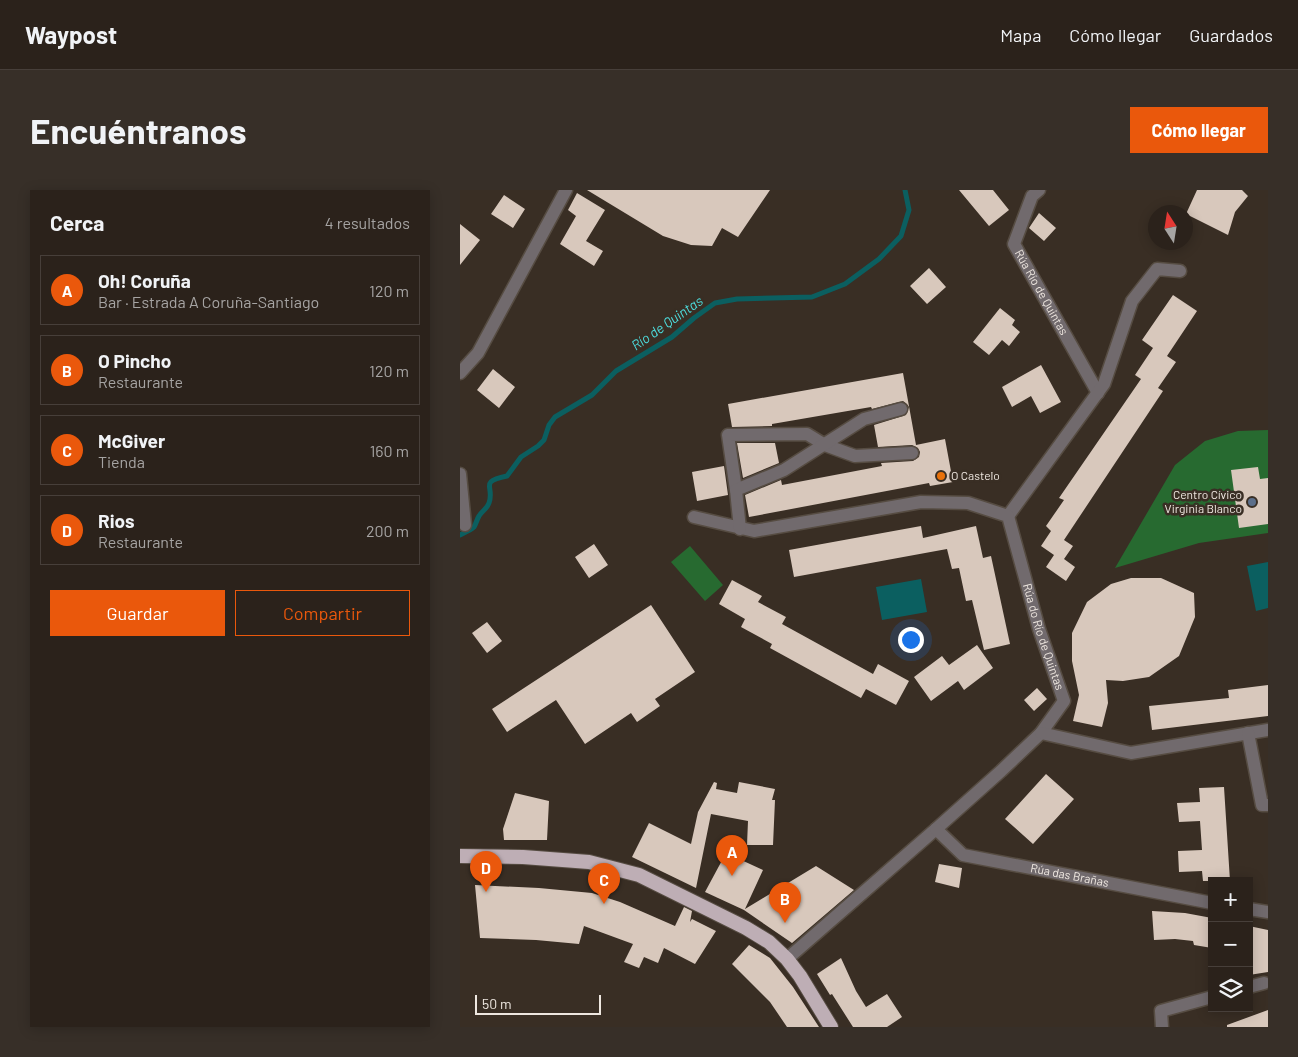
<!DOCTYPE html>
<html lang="es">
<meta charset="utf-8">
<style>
:root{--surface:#2b221b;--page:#372f28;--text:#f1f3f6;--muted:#a6a4a3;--line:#473f3a;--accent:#ea580c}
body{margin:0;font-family:Barlow,sans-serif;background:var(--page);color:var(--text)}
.controls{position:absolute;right:15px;bottom:15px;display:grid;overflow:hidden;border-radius:0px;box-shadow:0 2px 12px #0003}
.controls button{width:45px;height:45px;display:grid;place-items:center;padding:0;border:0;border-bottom:1px solid var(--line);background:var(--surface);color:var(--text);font:25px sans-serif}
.compass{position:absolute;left:688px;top:15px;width:45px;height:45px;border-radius:50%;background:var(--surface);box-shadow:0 2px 12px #0003;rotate:348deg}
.scale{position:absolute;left:15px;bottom:12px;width:126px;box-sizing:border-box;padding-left:5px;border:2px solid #eee7e0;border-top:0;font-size:14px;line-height:18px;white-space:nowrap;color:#eee7e0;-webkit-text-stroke:4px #392e24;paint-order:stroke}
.you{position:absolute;left:450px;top:449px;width:18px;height:18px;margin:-12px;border:4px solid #fff;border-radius:50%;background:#1a73e8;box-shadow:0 0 0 8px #1a73e833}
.badge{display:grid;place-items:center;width:32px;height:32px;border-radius:50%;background:var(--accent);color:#fff;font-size:16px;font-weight:700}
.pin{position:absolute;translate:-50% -41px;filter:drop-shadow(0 1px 2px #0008)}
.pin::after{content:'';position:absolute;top:26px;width:18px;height:15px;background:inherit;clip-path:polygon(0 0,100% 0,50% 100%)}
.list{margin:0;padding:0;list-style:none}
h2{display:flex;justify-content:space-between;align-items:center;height:65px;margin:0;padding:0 20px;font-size:21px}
h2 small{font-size:16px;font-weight:400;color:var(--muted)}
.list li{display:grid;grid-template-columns:32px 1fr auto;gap:15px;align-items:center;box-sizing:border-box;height:70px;margin:0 10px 10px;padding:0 10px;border:1px solid var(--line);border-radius:0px}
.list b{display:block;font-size:19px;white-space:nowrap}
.list p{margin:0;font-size:16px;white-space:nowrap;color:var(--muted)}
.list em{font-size:16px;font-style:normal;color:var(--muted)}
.actions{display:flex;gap:10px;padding:15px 20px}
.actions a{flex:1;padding:11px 0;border:1px solid var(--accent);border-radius:0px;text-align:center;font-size:18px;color:var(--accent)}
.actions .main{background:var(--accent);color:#fff}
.icon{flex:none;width:28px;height:28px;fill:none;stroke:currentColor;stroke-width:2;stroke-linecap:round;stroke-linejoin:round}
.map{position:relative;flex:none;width:808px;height:837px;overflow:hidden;border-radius:0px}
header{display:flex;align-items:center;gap:30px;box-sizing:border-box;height:70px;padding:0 25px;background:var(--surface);border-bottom:1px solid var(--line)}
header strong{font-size:24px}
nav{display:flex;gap:28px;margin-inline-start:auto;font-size:18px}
.intro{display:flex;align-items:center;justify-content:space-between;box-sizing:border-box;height:120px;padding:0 30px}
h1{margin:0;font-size:35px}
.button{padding:12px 22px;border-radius:0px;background:var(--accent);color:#fff;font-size:18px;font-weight:700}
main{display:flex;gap:30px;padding:0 30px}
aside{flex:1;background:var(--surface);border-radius:0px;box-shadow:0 2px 12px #0003}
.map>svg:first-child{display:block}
.green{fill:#276a30}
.water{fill:#0b5f60}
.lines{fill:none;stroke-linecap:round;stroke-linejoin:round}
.stream{stroke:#0b5f60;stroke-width:5}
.building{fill:#d8c8bc}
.minor-casing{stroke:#564c42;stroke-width:15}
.trunk-casing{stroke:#564c42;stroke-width:16}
.minor{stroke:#716a6d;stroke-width:12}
.trunk{stroke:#beaeb5;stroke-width:14}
.food-dot{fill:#e8710a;stroke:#392e24;stroke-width:2}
.service-dot{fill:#5c6f8a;stroke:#392e24;stroke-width:2}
.labels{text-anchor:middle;stroke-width:5;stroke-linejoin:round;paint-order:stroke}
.street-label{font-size:12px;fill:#eee7e0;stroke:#392e24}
.poi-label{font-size:12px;fill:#eee7e0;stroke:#392e24;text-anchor:start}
.water-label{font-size:14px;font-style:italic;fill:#4ddcdd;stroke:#392e24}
</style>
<header>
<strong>Waypost</strong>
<nav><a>Mapa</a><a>Cómo llegar</a><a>Guardados</a></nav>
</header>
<div class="intro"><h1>Encuéntranos</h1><a class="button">Cómo llegar</a></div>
<main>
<aside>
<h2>Cerca<small>4 resultados</small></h2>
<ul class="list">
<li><span class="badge">A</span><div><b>Oh! Coruña</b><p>Bar · Estrada A Coruña-Santiago</p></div><em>120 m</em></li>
<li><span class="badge">B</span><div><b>O Pincho</b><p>Restaurante</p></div><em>120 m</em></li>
<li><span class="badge">C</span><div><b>McGiver</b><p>Tienda</p></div><em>160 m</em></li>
<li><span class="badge">D</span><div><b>Rios</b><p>Restaurante</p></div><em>200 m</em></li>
</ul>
<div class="actions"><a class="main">Guardar</a><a>Compartir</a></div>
</aside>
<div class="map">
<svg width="808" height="837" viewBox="0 0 808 837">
<rect width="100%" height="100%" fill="#392e24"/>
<path class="green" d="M808,240v103l-69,10 -84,25 60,-103 30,-24 33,-10z
M230,356l33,39 -18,16 -34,-39z"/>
<path class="water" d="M808,372v46l-12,3 -9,-45z
M461,389l6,33 -45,8 -6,-33z"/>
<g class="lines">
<path class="stream" d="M0,345c4,-2 11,-5 14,-8 2,-3 3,-8 5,-11 3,-5 8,-7 10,-13 6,-17 -11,-21 18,-27l14,-19 17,-11 6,-6 5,-15 6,-8 37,-22 24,-24 56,-34 22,-19 21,-15 22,-4 75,-2 33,-13 34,-25 22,-23 8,-26 -4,-20"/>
</g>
<path class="building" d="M127,0h183l-32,47 -16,-9 -10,18 -21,-1 -28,-9z
M499,0h34l16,20 -20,16z
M737,0h45l6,6 -13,16 -7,23 -42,-21z
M117,3l28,17 -19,31 17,10 -9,15 -34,-22 16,-28 -8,-6z
M44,5l21,14 -12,19 -22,-14z
M579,23l17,15 -12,13 -15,-13z
M0,34l20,16 -20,25z
M469,78l17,19 -19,17 -17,-18z
M713,105l24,16 -30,45 9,6 -18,26 5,3 -99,149 9,6 -9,13 11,8 -9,14 -20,-14 8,-12 -13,-9 10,-15 -5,-5 18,-26 -5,-2 82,-119 -6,-4 18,-27 -11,-8z
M540,118l15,12 -3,5 8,7 -11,14 -7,-6 -13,15 -16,-13z
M581,175l20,37 -21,11 -9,-17 -19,11 -10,-20z
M33,179l22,18 -16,21 -22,-18z
M443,183l13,72 29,-6 8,43 -23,4 -1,-3 -180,34 -4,-22 36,-15 1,5 100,-19 -1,-3 32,-2 6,-4 1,-5 -2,-4 -6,-3 -34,2 -4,-22 32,-10 3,-8 -2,-3 -4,-3 -31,8 -1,-2 -99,17v2l-40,1 -4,-23z
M277,253h38l4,20 -36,15z
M264,276l4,29 -31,6 -5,-29z
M798,277l2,12 8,-1v46l-29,4 -8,-58z
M461,336l2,12 53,-12 7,32 8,-2 19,88 -26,6 -12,-50 -6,1 -7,-33 -7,1 -5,-20 -153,28 -5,-27z
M134,354l14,21 -19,13 -14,-21z
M671,388h30l33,15 1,24 -16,39 -30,21 -26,4 -17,-1 2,23 -6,24 -29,-6 6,-26 -7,-34v-28l15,-31 24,-18z
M272,390l30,16 -4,6 28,15 -4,7 91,50 5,-10 31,17 -13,24 -30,-16 -5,9 -91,-50 2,-4 -31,-17 4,-8 -26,-15z
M191,415l44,67 -40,27 5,7 -23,16 -6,-9 -46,31 -29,-44 -49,32 -15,-23z
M27,432l15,19 -15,12 -15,-20z
M517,455l16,23 -29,22 -6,-9 -27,20 -17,-24 28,-21 7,9z
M808,495v31l-116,14 -3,-24 80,-8 -1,-8z
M577,498l10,11 -13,12 -10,-11z
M586,584l28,25 -41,45 -28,-25z
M254,592l3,1 -1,6 21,4 2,-11 36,7 -3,11h3l-2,45h-26l1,-24 -37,-7 -15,74 -64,-31 17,-34 42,21 7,-32z
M764,597l6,94h-27l-1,-10 -23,1 -1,-21 24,-1 -2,-29 -21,1 -2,-19 23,-1 -1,-14z
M55,603l34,8 -2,39h-43l-1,-11z
M266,663l37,17 -18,39 71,-43 38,24 -62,53 -48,-33 -39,-18z
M479,674l23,4 -3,20 -24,-6z
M15,695l64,3 53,5 28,9 55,24 9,-19 8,4 -2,11 2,-3 24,12 -21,33 -31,-16 -6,15 -14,-6 -5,11 -15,-6 9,-18 -49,-18 -5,18 -43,-4 -56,-2z
M692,721l33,2 27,5v30l-18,-3 -1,-4 -18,-2 -21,1z
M789,736l19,4v42l-19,3 3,-20 -3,-1z
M289,755l21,13 23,29 26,40h-32l-17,-25 -38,-38z
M381,768l15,33 10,16 21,-13 15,23 -15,10h-34l-21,-33 -2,1 -13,-21z
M808,820v17h-41v-2z"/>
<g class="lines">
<g class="minor-casing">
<g id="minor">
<path id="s1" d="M579,0l-7,6 -18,48 84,149"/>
<path d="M0,183l18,-20 88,-163"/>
<path d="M0,284l5,51"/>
<path d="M276,300l-8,-55 79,-1 18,11 30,11 57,-3"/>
<path d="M548,326l96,-132 28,-83 25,-32 23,2"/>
<path id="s2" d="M234,327l60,14 167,-29 47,1 40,13 31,113 25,72 -23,32 -40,38 -65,58 -149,130"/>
<path d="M280,339l-4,-39 48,-20 80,-51 37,-10"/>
<path d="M581,543l90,20 137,-23"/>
<path d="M788,543l14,72h6"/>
<path id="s3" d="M476,639l27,26 249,48"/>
<path d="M789,719l19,3"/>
<path d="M789,797l15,-4"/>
<path d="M702,837l-1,-16 51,-14"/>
</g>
</g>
<g class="trunk-casing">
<path id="trunk" d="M0,666l63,1 66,5 50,13 107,53 23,14 18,17 13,17 31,51"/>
</g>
<use href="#minor" class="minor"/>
<use href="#trunk" class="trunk"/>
</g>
<circle class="food-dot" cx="481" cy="286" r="5"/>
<circle class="service-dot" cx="792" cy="312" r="5"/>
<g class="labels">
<g class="street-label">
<text dy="4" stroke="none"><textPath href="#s1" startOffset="116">Rúa Río de Quintas</textPath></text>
<text dy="4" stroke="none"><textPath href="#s2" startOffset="446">Rúa do Río de Quintas</textPath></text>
<text dy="4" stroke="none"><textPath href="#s3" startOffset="146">Rúa das Brañas</textPath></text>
</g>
<g class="poi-label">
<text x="491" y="290">O Castelo</text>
<text x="782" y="309" text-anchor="end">Centro Cívico<tspan x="782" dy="14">Virginia Blanco</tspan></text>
</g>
<g class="water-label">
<text transform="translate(207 133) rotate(-35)" y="5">Río de Quintas</text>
</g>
</g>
</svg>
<div class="controls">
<button>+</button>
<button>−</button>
<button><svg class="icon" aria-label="layers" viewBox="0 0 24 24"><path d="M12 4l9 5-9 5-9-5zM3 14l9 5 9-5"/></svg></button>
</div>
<svg class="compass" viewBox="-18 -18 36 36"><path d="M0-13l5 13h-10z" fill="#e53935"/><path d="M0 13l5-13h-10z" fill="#a6a4a3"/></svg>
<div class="scale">50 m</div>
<div class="you"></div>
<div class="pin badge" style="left:272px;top:686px">A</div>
<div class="pin badge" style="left:325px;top:733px">B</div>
<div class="pin badge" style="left:144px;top:714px">C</div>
<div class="pin badge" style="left:26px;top:702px">D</div>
</div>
</main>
